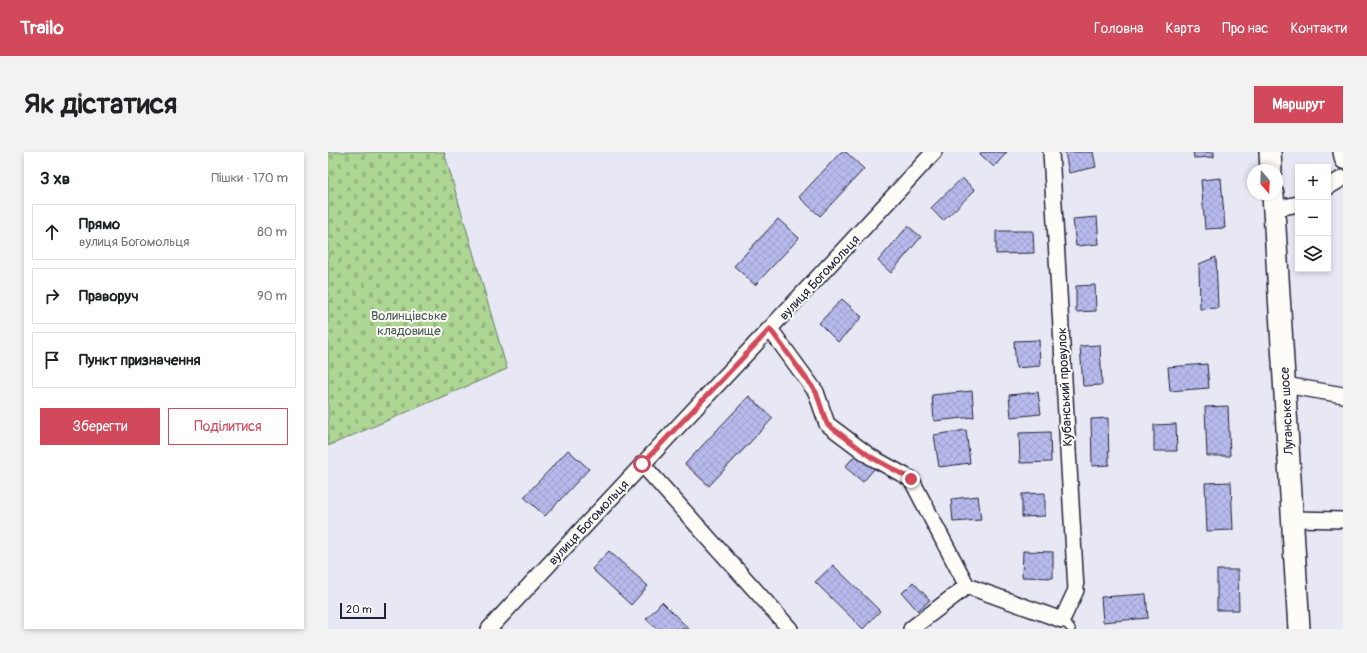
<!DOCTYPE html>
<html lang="uk">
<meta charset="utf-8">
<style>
:root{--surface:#fff;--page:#f2f2f2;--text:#202124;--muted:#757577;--line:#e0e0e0;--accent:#d1495b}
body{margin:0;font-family:Pangolin,sans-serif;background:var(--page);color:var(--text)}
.controls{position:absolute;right:12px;top:12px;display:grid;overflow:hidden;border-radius:0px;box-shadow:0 2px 6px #0003}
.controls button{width:36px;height:36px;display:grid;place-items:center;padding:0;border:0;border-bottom:1px solid var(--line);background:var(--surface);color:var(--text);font:20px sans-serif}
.compass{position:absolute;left:919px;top:12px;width:36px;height:36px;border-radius:50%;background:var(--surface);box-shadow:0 2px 6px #0003;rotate:161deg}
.scale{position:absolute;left:12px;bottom:10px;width:46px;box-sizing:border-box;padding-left:4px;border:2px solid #22223b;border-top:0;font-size:11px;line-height:14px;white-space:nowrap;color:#22223b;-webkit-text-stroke:3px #fdfcf7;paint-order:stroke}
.stop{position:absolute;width:12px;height:12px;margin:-9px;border:3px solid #d1495b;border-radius:50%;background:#fff}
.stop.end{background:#d1495b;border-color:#fff;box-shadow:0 1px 4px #0008}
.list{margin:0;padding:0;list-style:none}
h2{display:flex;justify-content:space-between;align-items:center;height:52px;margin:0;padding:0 16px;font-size:17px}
h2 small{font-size:13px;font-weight:400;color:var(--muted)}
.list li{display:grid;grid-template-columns:26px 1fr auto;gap:12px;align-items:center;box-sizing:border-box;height:56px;margin:0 8px 8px;padding:0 8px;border:1px solid var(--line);border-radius:0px}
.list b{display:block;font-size:15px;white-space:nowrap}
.list p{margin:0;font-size:13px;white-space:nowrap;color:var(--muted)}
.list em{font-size:13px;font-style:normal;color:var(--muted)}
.actions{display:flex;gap:8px;padding:12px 16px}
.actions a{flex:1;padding:9px 0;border:1px solid var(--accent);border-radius:0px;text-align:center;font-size:14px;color:var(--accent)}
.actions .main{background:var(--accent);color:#fff}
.icon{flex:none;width:22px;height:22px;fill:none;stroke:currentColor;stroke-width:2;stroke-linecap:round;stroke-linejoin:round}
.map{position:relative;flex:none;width:1015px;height:477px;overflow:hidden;border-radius:0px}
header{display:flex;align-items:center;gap:24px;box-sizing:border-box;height:56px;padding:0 20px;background:var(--accent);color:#fff}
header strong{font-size:19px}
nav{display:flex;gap:22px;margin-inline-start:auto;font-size:14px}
.intro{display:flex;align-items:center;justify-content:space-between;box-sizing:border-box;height:96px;padding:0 24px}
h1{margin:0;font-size:28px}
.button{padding:10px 18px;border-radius:0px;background:var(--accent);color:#fff;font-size:14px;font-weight:700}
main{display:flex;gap:24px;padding:0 24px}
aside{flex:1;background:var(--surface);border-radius:0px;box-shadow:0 2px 6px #0003}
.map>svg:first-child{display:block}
.cemetery{fill:url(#cemetery-stones);stroke:#687c68}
.building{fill:url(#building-cross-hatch);stroke:#22223b}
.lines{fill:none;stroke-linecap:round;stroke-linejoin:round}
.service-casing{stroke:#22223b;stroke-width:10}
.minor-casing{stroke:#22223b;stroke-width:18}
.secondary-casing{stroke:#22223b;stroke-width:24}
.service{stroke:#fdfcf7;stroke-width:7}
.minor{stroke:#fdfcf7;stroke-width:15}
.secondary{stroke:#fdfcf7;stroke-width:21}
.route{stroke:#d1495b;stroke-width:5}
.labels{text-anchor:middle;stroke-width:4;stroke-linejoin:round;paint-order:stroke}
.street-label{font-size:13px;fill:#22223b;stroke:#fdfcf7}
.park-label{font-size:13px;fill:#4c5856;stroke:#fdfcf7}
</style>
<header>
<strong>Trailo</strong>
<nav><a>Головна</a><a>Карта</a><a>Про нас</a><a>Контакти</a></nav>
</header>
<div class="intro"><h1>Як дістатися</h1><a class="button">Маршрут</a></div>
<main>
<aside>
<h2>3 хв<small>Пішки · 170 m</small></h2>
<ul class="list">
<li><svg class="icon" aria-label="ahead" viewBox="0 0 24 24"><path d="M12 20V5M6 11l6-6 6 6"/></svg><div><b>Прямо</b><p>вулиця Богомольця</p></div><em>80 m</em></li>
<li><svg class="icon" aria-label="right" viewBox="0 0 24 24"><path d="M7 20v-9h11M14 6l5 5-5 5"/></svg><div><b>Праворуч</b></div><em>90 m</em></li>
<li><svg class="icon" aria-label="arrive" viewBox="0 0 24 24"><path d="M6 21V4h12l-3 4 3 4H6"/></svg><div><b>Пункт призначення</b></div></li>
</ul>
<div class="actions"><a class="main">Зберегти</a><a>Поділитися</a></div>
</aside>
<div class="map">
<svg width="1015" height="477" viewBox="0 0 1015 477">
<defs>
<pattern id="cemetery-stones" width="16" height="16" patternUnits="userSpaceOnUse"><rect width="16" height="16" fill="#add694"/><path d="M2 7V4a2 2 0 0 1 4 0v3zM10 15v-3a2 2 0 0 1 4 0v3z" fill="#95b780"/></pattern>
<pattern id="building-cross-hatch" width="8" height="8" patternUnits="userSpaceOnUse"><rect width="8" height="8" fill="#b7baec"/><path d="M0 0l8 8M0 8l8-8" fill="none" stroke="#9da0cb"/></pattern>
</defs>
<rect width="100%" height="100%" fill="#e8e8f4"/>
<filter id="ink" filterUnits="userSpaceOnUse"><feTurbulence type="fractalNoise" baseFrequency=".025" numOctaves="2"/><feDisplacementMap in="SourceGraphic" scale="8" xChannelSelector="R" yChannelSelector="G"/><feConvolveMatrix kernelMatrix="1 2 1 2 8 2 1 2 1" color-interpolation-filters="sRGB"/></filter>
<g filter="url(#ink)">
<path class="cemetery" d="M0,0h116l63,217 -179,77z"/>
<path class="building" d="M513,0h5l18,17 -44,47 -21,-19z
M653,0h26l-13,15 -14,-13z
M737,0h28l3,15 -27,6z
M865,0h21v5l-20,1z
M634,26l13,12 -32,31 -12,-13z
M893,26l4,50 -20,1 -4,-49z
M769,65l2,27 -23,2 -3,-27z
M450,67l21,19 -44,47 -21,-19z
M580,74l13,11 -30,36 -13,-12z
M668,79h37l1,22 -38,1z
M888,105l2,51 -18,1 -1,-45z
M767,133l1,26 -20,1v-26z
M514,147l20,18 -24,25 -19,-19z
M711,188l1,26 -24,2 -2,-27z
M772,193l2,40 -19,1 -3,-40z
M879,212l2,24 -39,3 -2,-24z
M644,239l2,26 -40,4 -2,-26z
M710,240l3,22 -30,3 -2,-22z
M421,244l24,22 -64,68 -24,-22z
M900,254l2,50h-23l-2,-49z
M780,266l1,47 -17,1 -1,-47z
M848,272l1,27h-23v-26z
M638,278l4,33 -31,4 -5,-32z
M722,280l1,30 -31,1 -1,-30z
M240,298l21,19 -44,47 -21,-19z
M528,302l18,15 -11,13 -18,-15z
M903,330l2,48 -26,1 -2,-48z
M717,341v23l-23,1v-23z
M650,344l3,24 -28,2 -2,-23z
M281,399l39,35 -17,19 -39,-36z
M695,399l30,1v26l-31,-1z
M505,413l47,46 -17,18 -48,-47z
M889,418h21l1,40h-22z
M585,430l17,18 -12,11 -16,-18z
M818,442l2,24 -45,4 -2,-25z
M334,450l27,27h-32l-11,-10z"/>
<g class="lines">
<g class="service-casing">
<path id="service" d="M734,468l9,9"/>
</g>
<g class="minor-casing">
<path id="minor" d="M1013,0l2,9
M1000,35l15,-9
M946,57l24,-5
M442,177l46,63 11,32 44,33 40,22 56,107
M957,233l58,10
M314,312l148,165
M965,367l50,1
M161,477c148,-160 298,-317 445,-477
M583,477l56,-43 95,34 14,-30 -25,-438"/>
</g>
<g class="secondary-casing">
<path id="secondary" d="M942,0l1,18
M945,42l26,435"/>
</g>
<use href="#service" class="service"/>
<use href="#minor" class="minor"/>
<use href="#secondary" class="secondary"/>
</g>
</g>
<g class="lines" filter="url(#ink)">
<path class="route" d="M314,312l128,-135 46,63 11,32 44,33 40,22"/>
</g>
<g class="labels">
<g class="street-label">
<text transform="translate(491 125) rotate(-47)" y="5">вулиця Богомольця</text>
<text transform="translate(736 235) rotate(-93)" y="5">Кубанський провулок</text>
<text transform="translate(958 259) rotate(-93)" y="5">Луганське шосе</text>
<text transform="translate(260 370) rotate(-47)" y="5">вулиця Богомольця</text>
</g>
<g class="park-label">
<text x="81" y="168">Волинцівське<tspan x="81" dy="15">кладовище</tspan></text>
</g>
</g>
</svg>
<div class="controls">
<button>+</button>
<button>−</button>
<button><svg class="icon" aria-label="layers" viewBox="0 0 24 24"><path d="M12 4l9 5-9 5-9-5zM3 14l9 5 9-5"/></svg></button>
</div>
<svg class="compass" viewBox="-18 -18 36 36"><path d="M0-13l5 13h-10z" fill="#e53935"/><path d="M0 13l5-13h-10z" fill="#757577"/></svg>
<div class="scale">20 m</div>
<div class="stop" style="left:314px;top:312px"></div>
<div class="stop end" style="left:583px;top:327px"></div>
</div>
</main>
